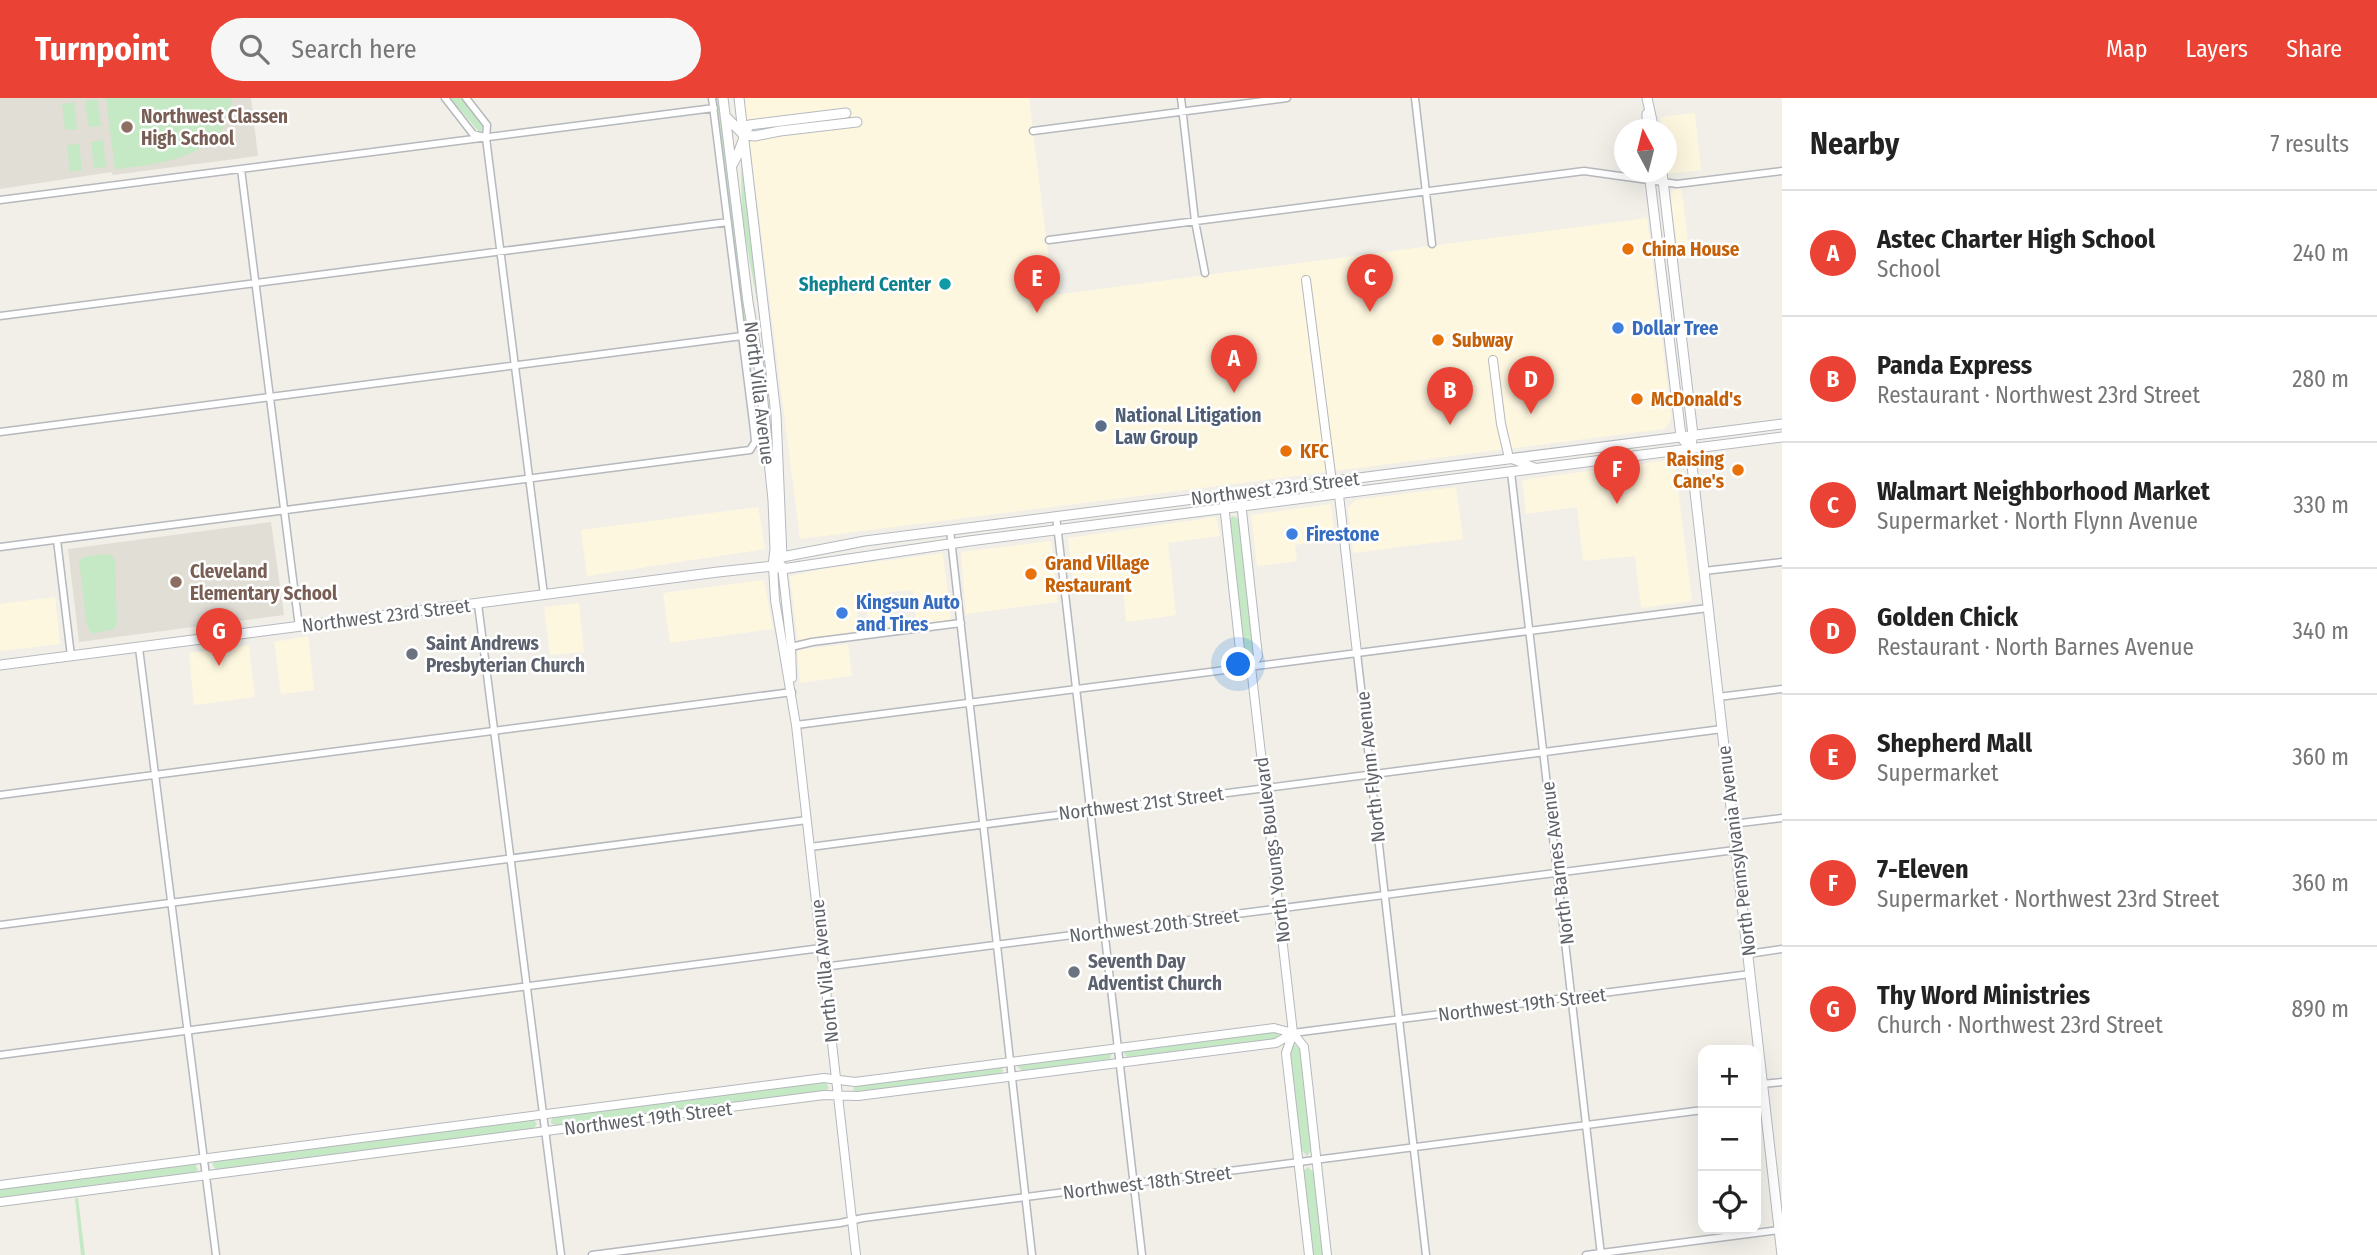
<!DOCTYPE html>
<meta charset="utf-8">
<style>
:root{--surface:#fff;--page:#f6f6f6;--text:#222;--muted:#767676;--line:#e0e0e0;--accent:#ea4335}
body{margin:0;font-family:"Fira Sans Condensed",sans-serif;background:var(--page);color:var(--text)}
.controls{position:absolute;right:21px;bottom:21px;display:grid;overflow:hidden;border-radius:14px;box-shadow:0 7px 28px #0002}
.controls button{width:63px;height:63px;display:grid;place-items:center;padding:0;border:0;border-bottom:2px solid var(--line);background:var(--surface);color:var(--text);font:35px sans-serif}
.compass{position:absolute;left:1614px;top:21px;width:63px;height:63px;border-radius:50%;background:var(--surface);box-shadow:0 7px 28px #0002;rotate:353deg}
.you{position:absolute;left:1239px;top:567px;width:24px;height:24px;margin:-18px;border:5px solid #fff;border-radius:50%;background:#1a73e8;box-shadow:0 0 0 10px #1a73e833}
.badge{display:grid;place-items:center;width:46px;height:46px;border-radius:50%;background:var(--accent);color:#fff;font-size:23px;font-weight:700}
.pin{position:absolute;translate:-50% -58px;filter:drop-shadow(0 2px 4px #0008)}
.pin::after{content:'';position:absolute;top:37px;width:24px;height:21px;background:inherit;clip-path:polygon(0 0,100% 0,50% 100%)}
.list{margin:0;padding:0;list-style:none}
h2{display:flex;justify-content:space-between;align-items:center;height:91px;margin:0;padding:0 28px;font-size:30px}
h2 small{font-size:23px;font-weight:400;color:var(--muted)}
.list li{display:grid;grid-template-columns:46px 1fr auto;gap:21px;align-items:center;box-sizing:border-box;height:126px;padding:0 28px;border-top:2px solid var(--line)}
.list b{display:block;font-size:26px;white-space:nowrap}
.list p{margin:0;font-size:23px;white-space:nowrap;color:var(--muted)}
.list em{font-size:23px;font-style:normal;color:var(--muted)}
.icon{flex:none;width:38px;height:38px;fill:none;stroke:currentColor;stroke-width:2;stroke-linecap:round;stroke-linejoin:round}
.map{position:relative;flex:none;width:1782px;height:1157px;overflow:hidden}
header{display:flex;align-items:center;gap:42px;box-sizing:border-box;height:98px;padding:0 35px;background:var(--accent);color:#fff}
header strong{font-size:33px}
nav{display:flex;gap:38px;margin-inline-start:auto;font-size:24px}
.search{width:490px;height:63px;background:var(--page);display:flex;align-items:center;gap:18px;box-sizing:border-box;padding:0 24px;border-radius:38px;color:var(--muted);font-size:26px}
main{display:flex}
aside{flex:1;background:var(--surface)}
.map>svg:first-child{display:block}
.commercial{fill:#fef7e0}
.education{fill:#e1ded6}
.green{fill:#c5e8c5}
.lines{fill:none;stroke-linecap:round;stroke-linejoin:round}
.minor-casing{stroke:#b5b8bc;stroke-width:9}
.tertiary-casing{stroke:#b5b8bc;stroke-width:10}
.secondary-casing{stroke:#b6babf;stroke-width:11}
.minor{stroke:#fff;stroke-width:6}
.tertiary{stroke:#fff;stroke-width:8}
.secondary{stroke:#fff;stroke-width:9}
.education-dot{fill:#8d6e63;stroke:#fff;stroke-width:2.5}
.food-dot{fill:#e8710a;stroke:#fff;stroke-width:2.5}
.culture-dot{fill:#0f9aa8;stroke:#fff;stroke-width:2.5}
.shop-dot{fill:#3f7fe0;stroke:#fff;stroke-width:2.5}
.service-dot{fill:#5c6f8a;stroke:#fff;stroke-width:2.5}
.worship-dot{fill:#6b7280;stroke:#fff;stroke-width:2.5}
.labels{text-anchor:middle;stroke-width:5;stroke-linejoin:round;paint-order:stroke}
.education-label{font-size:19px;font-weight:bold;fill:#785e54;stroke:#fff;text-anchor:start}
.food-label{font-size:19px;font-weight:bold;fill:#c56008;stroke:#fff;text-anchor:start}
.culture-label{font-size:19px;font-weight:bold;fill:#0d838f;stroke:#fff;text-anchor:end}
.shop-label{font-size:19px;font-weight:bold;fill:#366cbe;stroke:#fff;text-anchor:start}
.street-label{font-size:19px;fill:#5f6368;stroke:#fff}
.service-label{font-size:19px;font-weight:bold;fill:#4e5e75;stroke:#fff;text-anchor:start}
.worship-label{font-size:19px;font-weight:bold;fill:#5b616d;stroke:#fff;text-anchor:start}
</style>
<header>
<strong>Turnpoint</strong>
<div class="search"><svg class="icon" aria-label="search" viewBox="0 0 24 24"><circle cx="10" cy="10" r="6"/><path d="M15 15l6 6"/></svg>Search here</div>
<nav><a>Map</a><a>Layers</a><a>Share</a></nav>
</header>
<main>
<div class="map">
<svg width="1782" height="1157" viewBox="0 0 1782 1157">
<rect width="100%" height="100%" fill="#f1efe8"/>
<path class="commercial" d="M744,0h285l24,197 594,-77 24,197 -1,7 -6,7 -864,110z
M1695,15l6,57 -33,4 -2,-44 -4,-1 -2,-12z
M1681,89l8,62 -11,1 -8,-56 5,-5z
M1670,362l5,6 17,135 -51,7 -6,-52 -52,5 -6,-54 -51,7 -4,-34z
M1456,389l7,52 -110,14 -5,-45 7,-8z
M1331,406l4,35 -40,6 2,16 -40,5 -6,-51z
M758,409l7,42 -178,27 -6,-46z
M1216,419l4,19 -52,7 8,72 -50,7 -4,-42 -48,6 -6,-48z
M1051,443l7,61 -92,12 -5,-62z
M943,455l8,68 -34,4 -4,-35 -24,2 3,36 -22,3 -6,-35 -3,-1 -6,2 5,36 -62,8 -8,-65 33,-7z
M764,482l9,49 -103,14 -7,-50z
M55,499l5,47 -60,7v-47z
M579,505l5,49 -34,3 -6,-48z
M308,538l6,54 -33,4 -7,-52z
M848,546l4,32 -52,7 -3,-33z
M249,547l6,52 -61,8 -5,-52z"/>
<path class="education" d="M0,0h251l7,58 -145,19 -1,-3 -112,17z
M271,424l13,93 -205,27 -11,-93z"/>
<path class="green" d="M106,0h127c-3,12 -6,27 -14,36 -23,26 -73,32 -104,35z
M450,0h11l22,29 -3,6z
M716,0h2l44,355 -5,-1 2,-7z
M97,1l4,27 -12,1 -4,-26z
M74,4l3,27 -12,1 -3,-26z
M103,42l3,27 -12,1 -3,-26z
M79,46l3,26 -12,2 -3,-27z
M741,65h2l18,142 -4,-4 -15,-82z
M1233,418l6,3 16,141 -10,1 -16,-141z
M106,456l6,1 3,6 2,62 -3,6 -22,5 -5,-8 -8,-64 4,-5z
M1275,933l4,4 -3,4 -149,18 -3,-4 3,-4z
M1294,946l6,5 12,101 -5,6 -7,-8 -11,-95z
M1112,955l-2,6 -88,12 -4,-4 1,-2z
M1002,968l1,5 -3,3 -143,19 -4,-4 2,-3z
M826,984l3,6 -4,3 -269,35 -5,-3v-3l4,-4z
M533,1021l4,5 -4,5 -317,41 -4,-6 5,-5z
M195,1065l3,7 -5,4 -193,24v-10z
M1308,1069l7,7 9,81h-12l-9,-84z
M75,1100h3l7,57h-4z"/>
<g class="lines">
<g class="minor-casing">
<path id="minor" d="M445,0l28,36 11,3
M466,0l21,27 -1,13 58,457
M1181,0l14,123 10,52
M1415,0l17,146
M1033,33l254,-33
M241,71l58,458
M0,102l714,-92
M1049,142l535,-69 93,13 105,-13
M0,218l728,-94
M0,334l742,-96
M1511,374l90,783
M1056,418l86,739
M950,432l82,725
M57,442l14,116
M0,449l750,-97 5,-8 -1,-12 -42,-332
M1704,473l78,-9
M478,506l83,651
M791,549l21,-5 149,-19
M139,550l77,607
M1357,555l69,602
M1718,599l64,-8
M796,627l912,-117
M0,697l792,-103
M1732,726l50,-6
M810,749l912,-118
M0,827l807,-105
M1748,856l34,-5
M823,869l912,-117
M1293,935l457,-59
M0,957l821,-107
M1762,986l20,-2
M592,1157l248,-32 23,-5 840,-108
M1586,1157l193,-25"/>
</g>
<g class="tertiary-casing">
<path id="tertiary" d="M1306,182l26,202 7,13 18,158
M1493,262l8,64 8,34
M1509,360l27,10
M1240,395l18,163 -7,11 42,366 -7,20 23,202
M1223,397l18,164 10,8
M773,468l2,34 21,125 60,530
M782,468l9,81 1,31
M1293,935l11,14 23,208
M0,1087l824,-107 31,4 419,-54 19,5
M0,1104l824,-107 34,1 418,-53 17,-10"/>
</g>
<g class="secondary-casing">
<path id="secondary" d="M723,0l25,204 12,71 13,127 2,49 -2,17
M739,0l37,317 6,142
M1647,0l7,32
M1647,16v16
M725,18l19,19 11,1 25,-5 77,-9
M732,67c8,-12 11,-27 17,-40l97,-12
M1649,74l32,264 3,5
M1662,74l31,263 -3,13 92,807
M773,468l9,-9 83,-16 917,-117
M0,567l718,-93 55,-6 9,3 187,-28 813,-104"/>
</g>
<use href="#minor" class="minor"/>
<use href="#tertiary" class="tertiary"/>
<use href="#secondary" class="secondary"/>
</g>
<g class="education-dot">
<circle cx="127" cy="29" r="7"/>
<circle cx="176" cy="484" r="7"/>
</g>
<g class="food-dot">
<circle cx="1628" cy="151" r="7"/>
<circle cx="1438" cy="242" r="7"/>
<circle cx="1637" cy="301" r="7"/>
<circle cx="1286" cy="353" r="7"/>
<circle cx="1738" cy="372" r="7"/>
<circle cx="1031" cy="476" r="7"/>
</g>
<circle class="culture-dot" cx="945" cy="186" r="7"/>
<g class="shop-dot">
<circle cx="1618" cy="230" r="7"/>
<circle cx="1292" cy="436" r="7"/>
<circle cx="842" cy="515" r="7"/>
</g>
<circle class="service-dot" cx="1101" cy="328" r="7"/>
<g class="worship-dot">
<circle cx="412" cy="556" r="7"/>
<circle cx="1074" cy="874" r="7"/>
</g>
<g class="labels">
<g class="education-label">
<text x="141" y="25">Northwest Classen<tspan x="141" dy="22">High School</tspan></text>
<text x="190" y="480">Cleveland<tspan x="190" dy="22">Elementary School</tspan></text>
</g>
<g class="food-label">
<text x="1642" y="158">China House</text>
<text x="1452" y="249">Subway</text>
<text x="1651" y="308">McDonald's</text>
<text x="1300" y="360">KFC</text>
<text x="1724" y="368" text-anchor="end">Raising<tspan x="1724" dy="22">Cane's</tspan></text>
<text x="1045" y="472">Grand Village<tspan x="1045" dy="22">Restaurant</tspan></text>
</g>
<g class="culture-label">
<text x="931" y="193">Shepherd Center</text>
</g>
<g class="shop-label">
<text x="1632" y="237">Dollar Tree</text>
<text x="1306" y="443">Firestone</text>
<text x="856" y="511">Kingsun Auto<tspan x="856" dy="22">and Tires</tspan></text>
</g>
<g class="street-label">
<text transform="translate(760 295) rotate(83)" y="7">North Villa Avenue</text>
<text transform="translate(1275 390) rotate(-7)" y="7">Northwest 23rd Street</text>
<text transform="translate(386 517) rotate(-7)" y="7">Northwest 23rd Street</text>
<text transform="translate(1370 669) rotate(-96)" y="7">North Flynn Avenue</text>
<text transform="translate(1141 705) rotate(-7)" y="7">Northwest 21st Street</text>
<text transform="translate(1272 752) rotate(-97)" y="7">North Youngs Boulevard</text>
<text transform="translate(1736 753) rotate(-97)" y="7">North Pennsylvania Avenue</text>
<text transform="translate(1557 765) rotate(-97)" y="7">North Barnes Avenue</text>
<text transform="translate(1154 827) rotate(-7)" y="7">Northwest 20th Street</text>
<text transform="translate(824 873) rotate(-96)" y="7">North Villa Avenue</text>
<text transform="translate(1522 906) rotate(-7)" y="7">Northwest 19th Street</text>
<text transform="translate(648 1020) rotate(-7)" y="7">Northwest 19th Street</text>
<text transform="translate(1147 1084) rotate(-7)" y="7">Northwest 18th Street</text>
</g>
<g class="service-label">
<text x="1115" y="324">National Litigation<tspan x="1115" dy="22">Law Group</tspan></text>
</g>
<g class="worship-label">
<text x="426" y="552">Saint Andrews<tspan x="426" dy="22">Presbyterian Church</tspan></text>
<text x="1088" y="870">Seventh Day<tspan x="1088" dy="22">Adventist Church</tspan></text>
</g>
</g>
</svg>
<div class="controls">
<button>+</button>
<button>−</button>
<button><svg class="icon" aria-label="locate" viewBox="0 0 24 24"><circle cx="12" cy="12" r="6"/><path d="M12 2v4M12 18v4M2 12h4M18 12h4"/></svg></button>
</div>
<svg class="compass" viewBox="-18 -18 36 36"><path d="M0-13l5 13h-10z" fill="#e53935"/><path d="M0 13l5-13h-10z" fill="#767676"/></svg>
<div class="you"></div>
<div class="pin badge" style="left:1234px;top:295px">A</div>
<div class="pin badge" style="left:1450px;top:327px">B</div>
<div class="pin badge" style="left:1370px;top:214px">C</div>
<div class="pin badge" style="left:1531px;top:316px">D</div>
<div class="pin badge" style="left:1037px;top:215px">E</div>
<div class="pin badge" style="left:1617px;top:406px">F</div>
<div class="pin badge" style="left:219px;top:568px">G</div>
</div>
<aside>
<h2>Nearby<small>7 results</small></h2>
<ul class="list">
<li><span class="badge">A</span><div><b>Astec Charter High School</b><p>School</p></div><em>240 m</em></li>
<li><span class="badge">B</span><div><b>Panda Express</b><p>Restaurant · Northwest 23rd Street</p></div><em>280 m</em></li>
<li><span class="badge">C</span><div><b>Walmart Neighborhood Market</b><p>Supermarket · North Flynn Avenue</p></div><em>330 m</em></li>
<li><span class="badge">D</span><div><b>Golden Chick</b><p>Restaurant · North Barnes Avenue</p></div><em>340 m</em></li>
<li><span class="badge">E</span><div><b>Shepherd Mall</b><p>Supermarket</p></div><em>360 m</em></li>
<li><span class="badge">F</span><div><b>7-Eleven</b><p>Supermarket · Northwest 23rd Street</p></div><em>360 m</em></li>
<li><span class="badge">G</span><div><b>Thy Word Ministries</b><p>Church · Northwest 23rd Street</p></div><em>890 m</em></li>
</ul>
</aside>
</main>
